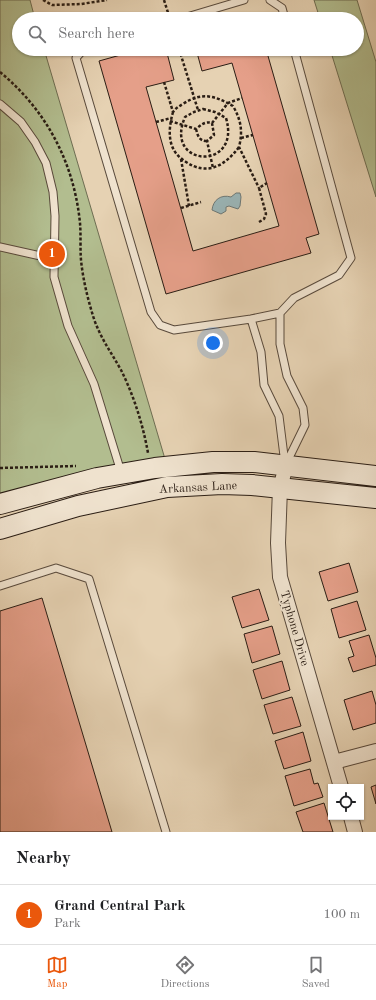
<!DOCTYPE html>
<style>
:root{--surface:#fff;--page:#f2f2f2;--text:#202124;--muted:#757577;--line:#e0e0e0;--accent:#ea580c}
body{margin:0;font-family:"Old Standard TT",serif;background:var(--page);color:var(--text)}
.controls{position:absolute;right:12px;bottom:12px;display:grid;overflow:hidden;border-radius:0px;box-shadow:0 1px 3px #0004}
.controls button{width:36px;height:36px;display:grid;place-items:center;padding:0;border:0;border-bottom:1px solid var(--line);background:var(--surface);color:var(--text);font:20px sans-serif}
.you{position:absolute;left:213px;top:343px;width:14px;height:14px;margin:-10px;border:3px solid #fff;border-radius:50%;background:#1a73e8;box-shadow:0 0 0 6px #1a73e833}
.badge{display:grid;place-items:center;width:26px;height:26px;border-radius:50%;background:var(--accent);color:#fff;font-size:13px;font-weight:700}
.pin{position:absolute;translate:-50% -50%;border:2px solid #fff;box-shadow:0 1px 4px #0006}
.list{margin:0;padding:0;list-style:none}
h2{display:flex;justify-content:space-between;align-items:center;height:52px;margin:0;padding:0 16px;font-size:17px}
h2 small{font-size:13px;font-weight:400;color:var(--muted)}
.list li{display:grid;grid-template-columns:26px 1fr auto;gap:12px;align-items:center;box-sizing:border-box;height:60px;padding:0 16px;border-top:1px solid var(--line)}
.list b{display:block;font-size:15px;white-space:nowrap}
.list p{margin:0;font-size:13px;white-space:nowrap;color:var(--muted)}
.list em{font-size:13px;font-style:normal;color:var(--muted)}
.icon{flex:none;width:22px;height:22px;fill:none;stroke:currentColor;stroke-width:2;stroke-linecap:round;stroke-linejoin:round}
.map{position:relative;flex:none;width:376px;height:832px;overflow:hidden}
.search{position:absolute;background:var(--surface);box-shadow:0 1px 3px #0004;left:12px;right:12px;top:12px;height:44px;display:flex;align-items:center;gap:10px;box-sizing:border-box;padding:0 14px;border-radius:22px;color:var(--muted);font-size:15px}
.sheet{height:112px;background:var(--surface)}
nav{display:flex;justify-content:space-around;align-items:center;box-sizing:border-box;height:56px;border-top:1px solid var(--line);background:var(--surface);font-size:11px;color:var(--muted)}
nav a{display:grid;justify-items:center;gap:2px}
nav .on{color:var(--accent)}
.map>svg:first-child{display:block}
.green{fill:#b2bd8f;stroke:#6e6d52}
.water{fill:#9ab5b7;stroke:#6d7876}
.building{fill:#e59f89;stroke:#2a1d14}
.lines{fill:none;stroke-linecap:round;stroke-linejoin:round}
.service-casing{stroke:#594a3c;stroke-width:9}
.minor-casing{stroke:#594a3c;stroke-width:16}
.secondary-casing{stroke:#2a1d14;stroke-width:22}
.path{stroke:#2a1d14;stroke-width:2.5;stroke-dasharray:3 2;stroke-linecap:butt}
.service{stroke:#efe2ce;stroke-width:7}
.minor{stroke:#efe2ce;stroke-width:14}
.secondary{stroke:#efe2ce;stroke-width:20}
.labels{text-anchor:middle;stroke-width:3.5;stroke-linejoin:round;paint-order:stroke}
.street-label{font-size:12px;fill:#2a1d14;stroke:#efe2ce}
</style>
<div class="map">
<svg width="376" height="832" viewBox="0 0 376 832">
<rect width="100%" height="100%" fill="#e6d2b3"/>
<filter id="stains"><feTurbulence type="fractalNoise" baseFrequency=".005" numOctaves="4"/><feColorMatrix values="0 0 0 0 .2 0 0 0 0 .09 0 0 0 0 .02 0 0 0 .5 -.17"/></filter>
<radialGradient id="worn" r=".72"><stop offset=".6" stop-color="#630" stop-opacity="0"/><stop offset="1" stop-color="#630" stop-opacity=".3"/></radialGradient>
<path class="green" d="M0,0h30l5,19h-16v30h25l121,410 -165,39z
M314,0h43l19,62v135l-46,-148h27v-30h-37z"/>
<path class="water" d="M236,193h4l1,4 -1,9 -2,3 -9,-3 -3,1v4l-5,3 -9,-4c1,-10 9,-16 19,-13z"/>
<path class="building" d="M257,16l1,3h-12z
M142,49h24l8,31 -28,7 47,164 86,-25 -47,-163 -30,8 -6,-22h70l53,185 -13,4 5,15 -145,41 -67,-233z
M349,563l9,29 -30,9 -9,-29z
M259,589l10,31 -27,8 -10,-31z
M42,598l70,234h-112v-221z
M357,601l9,29 -27,8 -8,-29z
M272,626l8,28 -28,9 -8,-29z
M369,635l7,23v7l-23,7 -5,-14 6,-2 -5,-15z
M282,661l8,29 -28,9 -9,-29z
M372,691l4,14v18l-23,7 -9,-30z
M292,697l9,29 -28,8 -9,-29z
M303,732l8,29 -27,8 -9,-28z
M310,769l4,15 4,-1 5,14 -29,9 -9,-30z
M376,785v19l-5,-17z
M324,803l9,29h-30l-7,-20z"/>
<g class="lines">
<g class="service-casing">
<path id="service" d="M270,0l12,8 3,11
M180,19l64,-19
M84,49l-8,9 75,254 9,13 14,5 77,-11 29,-6 14,-15 45,-23 12,-17 -57,-209
M0,104l21,18 14,20 11,21 7,29 2,24 -1,61 14,49 26,58 27,88
M0,247l54,12
M280,313v31l7,32 16,32 2,17 -19,39
M251,319l10,33 3,33 15,31 6,48
M0,586l56,-18 33,11 77,253"/>
</g>
<g class="minor-casing">
<path id="minor" d="M286,466l-6,22 -2,55 2,34 61,210
M334,762l42,-11
M351,817l4,15"/>
</g>
<g class="secondary-casing">
<path id="secondary" d="M0,504l97,-26 58,-10 58,-6h41l122,14
M0,529l78,-23 89,-19 55,-3 30,1 124,13"/>
</g>
<path class="path" d="M43,0l9,5 29,-1 26,-4
M164,0l6,19
M179,49l19,61
M0,72c47,39 74,91 80,151 1,12 0,25 1,37 2,20 7,40 13,59 7,20 17,33 27,51 13,26 22,55 27,83
M164,82l9,30c3,-4 5,-5 10,-8 18,-12 31,-9 50,2 8,14 10,25 6,41l20,41
M203,109l12,3 11,6c16,53 -63,50 -41,-1l9,-5z
M173,112c-3,11 -5,23 -1,34 3,8 8,12 14,16 21,14 39,4 53,-15
M170,121l26,8c5,-4 9,-8 16,-6l2,12 -7,6 6,27
M156,122l15,-4
M212,123l16,-20 14,-5
M196,129c2,7 3,12 11,12
M241,138l12,-3
M181,159l8,47
M181,208l20,-6
M259,222l5,-3 2,-5 -7,-26 8,-5
M0,468l76,-2"/>
<use href="#service" class="service"/>
<use href="#minor" class="minor"/>
<use href="#secondary" class="secondary"/>
</g>
<g class="labels">
<g class="street-label">
<text transform="translate(198 487) rotate(-3)" y="4">Arkansas Lane</text>
<text transform="translate(295 628) rotate(74)" y="4">Typhone Drive</text>
</g>
</g>
<rect width="100%" height="100%" filter="url(#stains)"/>
<rect width="100%" height="100%" fill="url(#worn)"/>
</svg>
<div class="controls">
<button><svg class="icon" aria-label="locate" viewBox="0 0 24 24"><circle cx="12" cy="12" r="6"/><path d="M12 2v4M12 18v4M2 12h4M18 12h4"/></svg></button>
</div>
<div class="you"></div>
<div class="pin badge" style="left:52px;top:254px">1</div>
<div class="search"><svg class="icon" aria-label="search" viewBox="0 0 24 24"><circle cx="10" cy="10" r="6"/><path d="M15 15l6 6"/></svg>Search here</div>
</div>
<section class="sheet">
<h2>Nearby<small></small></h2>
<ul class="list">
<li><span class="badge">1</span><div><b>Grand Central Park</b><p>Park</p></div><em>100 m</em></li>
</ul>
</section>
<nav>
<a class="on"><svg class="icon" aria-label="map" viewBox="0 0 24 24"><path d="M3 6l6-2 6 2 6-2v14l-6 2-6-2-6 2zM9 4v14M15 6v14"/></svg>Map</a>
<a><svg class="icon" aria-label="directions" viewBox="0 0 24 24"><path d="M12 3l9 9-9 9-9-9zM9 14v-3h6M13 9l2 2-2 2"/></svg>Directions</a>
<a><svg class="icon" aria-label="saved" viewBox="0 0 24 24"><path d="M7 4h10v16l-5-4-5 4z"/></svg>Saved</a>
</nav>
